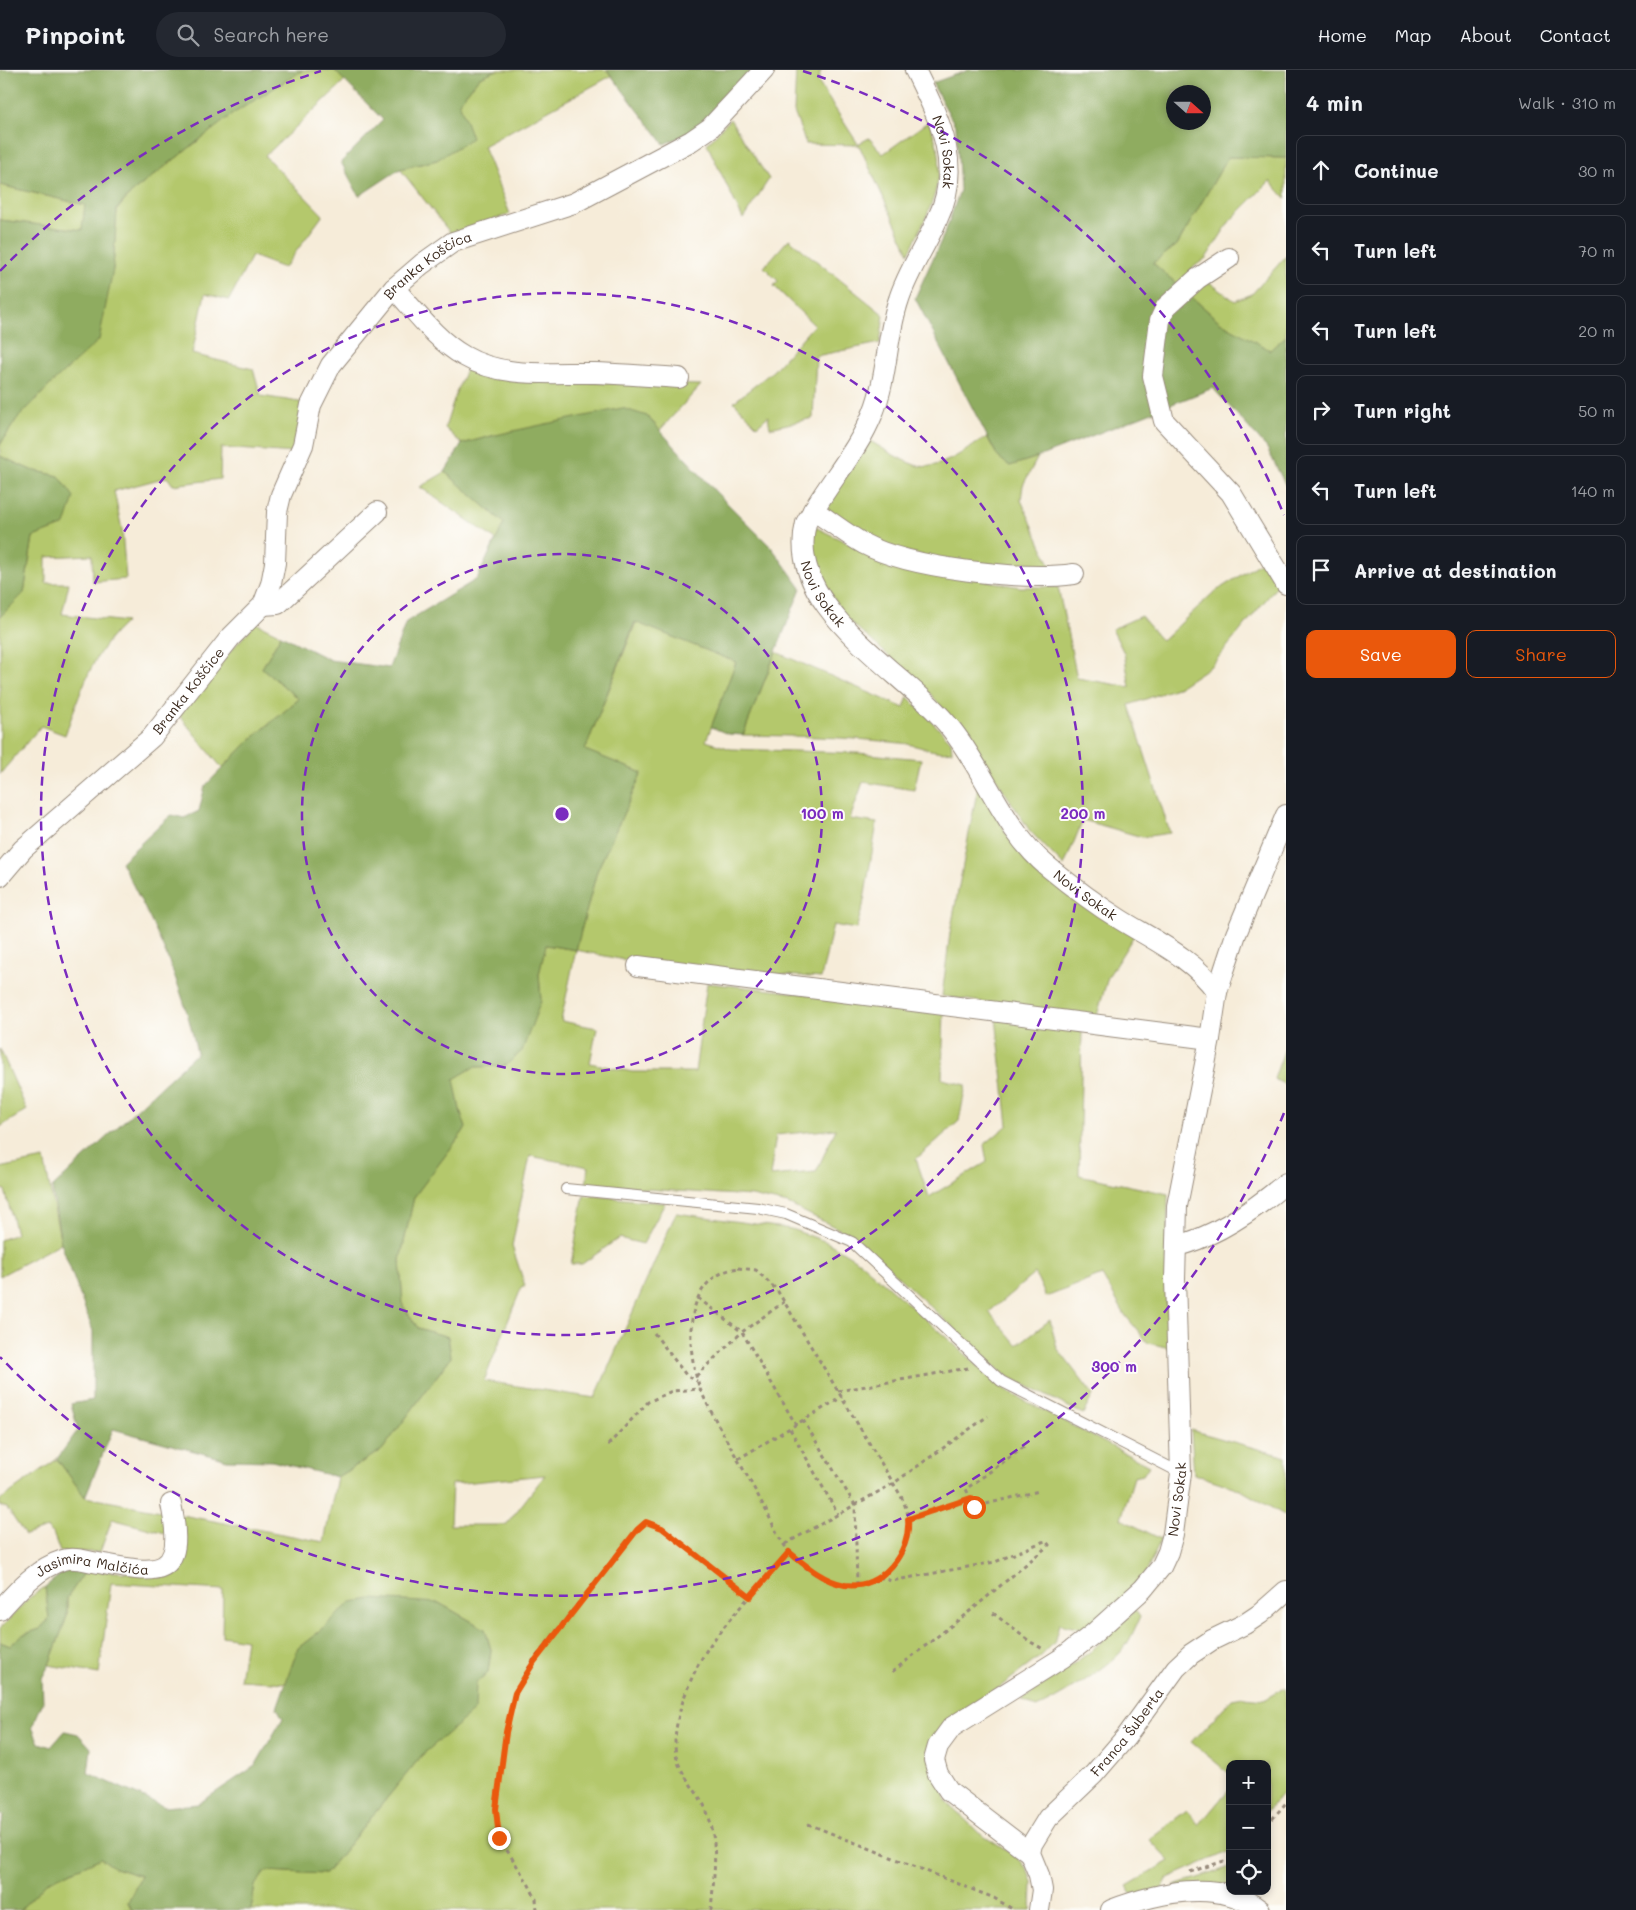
<!DOCTYPE html>
<meta charset="utf-8">
<style>
:root{--surface:#171b24;--page:#242831;--text:#f1f3f6;--muted:#9ea1a6;--line:#363941;--accent:#ea580c}
body{margin:0;font-family:Mali,sans-serif;background:var(--page);color:var(--text)}
.controls{position:absolute;right:15px;bottom:15px;display:grid;overflow:hidden;border-radius:10px;box-shadow:0 2px 8px #0003}
.controls button{width:45px;height:45px;display:grid;place-items:center;padding:0;border:0;border-bottom:1px solid var(--line);background:var(--surface);color:var(--text);font:25px sans-serif}
.compass{position:absolute;left:1166px;top:15px;width:45px;height:45px;border-radius:50%;background:var(--surface);box-shadow:0 2px 8px #0003;rotate:111deg}
.stop{position:absolute;width:15px;height:15px;margin:-11px;border:4px solid #ea580c;border-radius:50%;background:#fff}
.stop.end{background:#ea580c;border-color:#fff;box-shadow:0 1px 5px #0008}
.list{margin:0;padding:0;list-style:none}
h2{display:flex;justify-content:space-between;align-items:center;height:65px;margin:0;padding:0 20px;font-size:21px}
h2 small{font-size:16px;font-weight:400;color:var(--muted)}
.list li{display:grid;grid-template-columns:32px 1fr auto;gap:15px;align-items:center;box-sizing:border-box;height:70px;margin:0 10px 10px;padding:0 10px;border:1px solid var(--line);border-radius:10px}
.list b{display:block;font-size:19px;white-space:nowrap}
.list em{font-size:16px;font-style:normal;color:var(--muted)}
.actions{display:flex;gap:10px;padding:15px 20px}
.actions a{flex:1;padding:11px 0;border:1px solid var(--accent);border-radius:10px;text-align:center;font-size:18px;color:var(--accent)}
.actions .main{background:var(--accent);color:#fff}
.icon{flex:none;width:28px;height:28px;fill:none;stroke:currentColor;stroke-width:2;stroke-linecap:round;stroke-linejoin:round}
.map{position:relative;flex:none;width:1286px;height:1840px;overflow:hidden}
header{display:flex;align-items:center;gap:30px;box-sizing:border-box;height:70px;padding:0 25px;background:var(--surface);border-bottom:1px solid var(--line)}
header strong{font-size:24px}
nav{display:flex;gap:28px;margin-inline-start:auto;font-size:18px}
.search{width:350px;height:45px;background:var(--page);display:flex;align-items:center;gap:12px;box-sizing:border-box;padding:0 18px;border-radius:28px;color:var(--muted);font-size:19px}
main{display:flex}
aside{flex:1;background:var(--surface)}
.map>svg:first-child{display:block}
.green{fill:#b4c86c;stroke:#787945;fill-rule:evenodd}
.forest{fill:#8fac60;stroke:#656b3f;fill-rule:evenodd}
.lines{fill:none;stroke-linecap:round;stroke-linejoin:round}
.service-casing{stroke:#988b7c;stroke-width:12}
.minor-casing{stroke:#988b7c;stroke-width:22}
.path{stroke:#988b7c;stroke-width:3;stroke-dasharray:4 4;stroke-linecap:butt}
.service{stroke:#fff;stroke-width:10}
.minor{stroke:#fff;stroke-width:20}
.route{stroke:#ea580c;stroke-width:6}
.ring{fill:none;stroke:#7b2cbf;stroke-width:2.5;stroke-dasharray:9 6}
.labels{text-anchor:middle;stroke-width:4;stroke-linejoin:round;paint-order:stroke}
.street-label{font-size:14px;fill:#3b2a1e;stroke:#fdfcf7}
.centre{fill:#7b2cbf;stroke:#fdfcf7;stroke-width:2.5}
.ring-label{font-size:15px;text-anchor:middle;font-weight:bold;fill:#7b2cbf;stroke:#fdfcf7;stroke-width:4;stroke-linejoin:round;paint-order:stroke}
</style>
<header>
<strong>Pinpoint</strong>
<div class="search"><svg class="icon" aria-label="search" viewBox="0 0 24 24"><circle cx="10" cy="10" r="6"/><path d="M15 15l6 6"/></svg>Search here</div>
<nav><a>Home</a><a>Map</a><a>About</a><a>Contact</a></nav>
</header>
<main>
<div class="map">
<svg width="1286" height="1840" viewBox="0 0 1286 1840">
<rect width="100%" height="100%" fill="#fdfcf7"/>
<filter id="ink" filterUnits="userSpaceOnUse"><feTurbulence type="fractalNoise" baseFrequency=".02" numOctaves="2"/><feDisplacementMap in="SourceGraphic" scale="10" xChannelSelector="R" yChannelSelector="G"/><feConvolveMatrix kernelMatrix="1 2 1 2 8 2 1 2 1" color-interpolation-filters="sRGB"/></filter>
<filter id="wash" filterUnits="userSpaceOnUse"><feTurbulence type="fractalNoise" baseFrequency=".0096" numOctaves="4" result="noise"/><feDisplacementMap in="SourceGraphic" scale="20" xChannelSelector="R" yChannelSelector="G"/><feGaussianBlur stdDeviation="1.12" result="paint"/><feColorMatrix in="noise" values="0 0 0 0 0 0 0 0 0 0 0 0 0 0 0 0 0 1.4 0 .05"/><feComposite in="paint" operator="in"/></filter>
<g filter="url(#wash)">
<rect width="100%" height="100%" fill="#f6ecd9"/>
<path class="green" d="M303,0h31l11,11 -80,75 58,59 -39,53 -32,-12 -23,44 -24,-6 -13,60 61,15 8,27 45,7 -11,50 -74,-5 -1,31 -47,6 -6,-8 -53,14 8,39 4,49 -33,3 -1,-27 -46,2v26h23l-7,31 64,8c-35,31 -45,70 -61,113l-24,-9 -41,48v-157l24,-24 9,-56 32,-12 -6,-49 -28,-6 -31,-14v-11l16,-25 36,-37 61,-114 4,-59 14,-17 103,-80z
M497,0h110l4,6 -128,70 27,68 -59,20 -51,-65 37,-9 22,-58 21,-25z
M796,0h25l-3,12 40,62 11,-6 14,16 46,-33c3,10 8,22 10,33 4,35 -16,69 -30,99l-50,-108 -53,-1 -12,-32z
M730,49l39,60 -26,40 -36,-75z
M1228,87l58,1v41l-16,-18 -40,40 -24,37 -15,11 44,32 17,-7 34,-38v80l-16,15 -50,-29 -67,-59 24,-18z
M0,115l85,20 -3,25 -82,-10z
M789,169l95,76 -4,28 -64,13 -3,62 -43,10 -2,-12 -11,10 -23,-24 39,-31 41,-46 -40,-39 4,-5 -14,-14z
M468,295l48,16 185,4 -41,45 -13,-14 -152,19 -33,9 -17,-16 11,-35z
M987,367l11,20 12,9 28,-9 -15,28 -2,15 31,69c-54,-5 -124,-6 -174,-27 -17,-7 -33,-20 -49,-30l-2,-8 43,-63c14,8 30,19 45,24 23,8 53,-17 72,-28z
M445,402l60,51 -9,17 -76,-53z
M815,457l59,29 38,11 108,20h38l19,91 53,9 -6,-34 -12,-24 29,-13 21,25 51,-48 48,-31 17,23 -66,80 -33,22 -50,18 41,128 -28,4 -59,-17 -19,46 -34,-35 -55,-85 -48,-56 -82,-73 -27,-44 -6,-26z
M636,552l100,40 -30,79 25,8 126,4 64,6 -7,31 -51,-8 -13,37 27,4 -14,83 -7,23 -23,-4 -12,53 -187,-16 -58,-12 -15,71 36,7 -7,35 42,9h63l12,-89 237,26 -2,70 24,6 -7,36 -43,38 13,38 58,-35 -3,-17 24,-20 -12,-107 86,13 -3,144 89,19 -2,101 4,53 -22,-5 -23,-28 -23,-40 -56,22 -11,-24 -46,39 28,33 33,-25 7,28 36,47 -10,19 -76,-38 -10,-8 -142,-131 -67,-33 -36,-8 -166,-11 3,-18 -59,-11 -18,90 13,40h-3l-38,95 111,17 81,-185 115,16 36,13 33,20 112,98 23,23 17,11 137,72 -6,9 -9,2 -13,42 40,20 -14,32 -57,60 -31,-7 -5,19 -13,13 -106,80 11,65 33,32 40,26 8,10 5,13 -1,28h-780l4,-25 11,-14 59,3 97,-119 52,-45 2,-27 12,-11 3,-22 -6,-21 -46,-26 -119,28 -22,17 -12,35 -46,-3 6,-40 -24,-4 1,-46 -112,-7 -12,91 -50,-9 18,-49v-18l19,-28 77,5 19,-60 142,27 13,-65 45,-27 69,-93 -3,-20 -30,-9 -15,-22 -3,-46 14,-63 52,-69 -6,-18 -7,-31 21,-12 31,-1 36,-65 -2,-27 7,-29 30,5 21,-79 45,-98 -57,-23zM836,1059l-20,43 -46,4 6,-41zM545,1405l-39,50h-56l2,-41z
M256,553l25,12 -19,33 37,31 -50,42 -27,27 -43,-53 47,-59z
M776,582l128,56 4,-11 43,44 1,10c-17,4 -35,-7 -52,-8 -52,-6 -105,-7 -157,-8z
M979,711l28,54 128,99 -27,43 -12,42 -154,-23 8,-63z
M1286,975v40l-12,-6z
M0,979l27,61 -27,17z
M44,1089l17,84 -61,33v-36l16,-6 -11,-44 -5,-1v-21z
M584,1125l81,8 -22,41 -24,-6 -37,26h-11z
M1191,1360l95,27v59l-47,-27 -45,-15z
M57,1389l28,38 81,15 3,22 -57,-15 -12,33h-40l-7,-19 -6,-5 -22,7 -18,-27 -7,-2v-6z
M45,1517l4,31 -9,11 -18,6 -12,11 -10,-4v-13l29,-31z
M1135,1540l5,7c-6,13 -11,27 -21,37 -14,15 -64,47 -83,54l-14,-8 68,-48z
M1286,1617v102l-19,22v-47h-37v10l-39,-32 41,-43 11,-2 22,2z
M1230,1718v63l-62,27 -8,14 -28,2 -5,-8 43,-25 -21,-22 38,-29 12,15z
M101,1788l14,10 26,8 -13,26 4,8h-112l27,-28z
M1230,1797v19h-56z"/>
<path class="forest" d="M0,0h303l-69,43 -103,80 -14,16 -4,60 -14,71 -47,43 -36,37 -16,25v-225l82,10 3,-25 -85,-20z
M334,0h163l-17,7 -21,25 13,36 -35,22 -37,9 -41,27 -18,-34 42,-42z
M607,0h149l-44,48 -25,16 -23,10z
M969,0h317v88l-58,-1 -51,88 -24,18 67,59 50,28 16,-14v150l-19,-38 -54,-60 -175,69 -28,9 -12,-9 -83,-159 31,-68 14,-40 -4,-63 -24,-44zM1174,22h30v30h-30z
M622,338l25,8 68,75 57,57 29,40 -58,147 -15,-1 -17,-7 25,-65 -101,-40 -50,128 57,23 -45,98 -21,79 -30,-5 -7,29 2,27 -19,50 -17,15 -31,1 -20,12 6,31 6,18 -52,69 -14,63 3,46 15,22 30,9 3,20 -69,93 -45,27 -65,-16 -45,-1 -114,-31 -28,68 -28,-38 21,-29 -7,-26 22,-4v-69l-32,-88 -9,-55 145,-135c-15,-73 -42,-126 -76,-191l50,-47 13,3 15,-7 6,-25 44,-45 50,-42 -37,-31 19,-33 49,25 59,8 17,-46 71,-43 27,-56 -59,-51 17,-28c52,-15 107,-24 160,-36z
M0,386l31,14 28,6 15,21 -9,28 -32,12 -9,56 -24,24z
M68,1498l18,2 -19,28v18l-18,49 -7,13 1,24 -11,25 7,16 12,4 14,-16 13,3 13,14 -3,25 77,34 33,-3 57,-38 28,-48 -6,-10 21,-60 22,-17 31,-29 21,-3 67,4 46,26 6,21 -3,22 -12,11 -1,27 -53,45 -97,119 -59,-3 -11,14 -4,25h-119l-4,-8 13,-26 -26,-8 -14,-10 -54,24 -27,28h-20v-69l3,-26 -3,-2v-171l10,4 12,-11 18,-6 9,-11 -4,-31z"/>
</g>
<g filter="url(#ink)">
<g class="lines">
<g class="service-casing">
<path id="service" d="M566,1119l192,19 28,6 66,28 149,139 180,92"/>
</g>
<g class="minor-casing">
<g id="minor">
<path id="s1" d="M915,0c24,49 49,95 22,150 -12,27 -29,51 -38,79 -13,37 -11,77 -26,114 -16,40 -47,72 -67,110 -22,87 101,148 146,207 34,43 52,100 95,136 23,19 48,38 74,54 34,21 72,38 96,72"/>
<path d="M1229,188l-32,21 -31,28 -6,13 -7,56 11,45 67,72 55,91"/>
<path d="M394,218c22,24 42,52 70,68 39,23 89,16 131,17 28,1 56,3 84,5"/>
<path d="M813,440c17,11 33,24 51,34 45,24 159,37 210,30"/>
<path d="M263,535l15,-1 99,-92"/>
<path id="s2" d="M0,806l23,-27 129,-112 78,-99 33,-33 8,-21 4,-21 2,-51 4,-17 22,-50 8,-40 20,-40 63,-77 28,-24 31,-22 121,-39 117,-62 19,-13 54,-58"/>
<path d="M638,896l572,73"/>
<path d="M1176,1176c40,-9 79,-37 110,-63"/>
<path id="s3" d="M0,1540c17,-19 37,-42 63,-50 9,-3 20,0 30,2 60,11 95,22 78,-58"/>
<path id="s4" d="M1030,1783l-81,-62 -11,-17 -4,-14 4,-14 14,-19 110,-69 31,-24 50,-45 18,-22 7,-15 5,-18 8,-61 -6,-194 2,-73 33,-167 7,-47 19,-58 50,-119"/>
<path id="s5" d="M1039,1840l3,-20 -3,-15 -9,-22 2,-9 16,-26 46,-44 32,-37 50,-69 15,-14 21,-14 33,-16 15,-10 26,-23"/>
<path d="M1111,1840c45,-17 107,-33 149,0"/>
</g>
</g>
<path class="path" d="M738,1198l18,2 21,20 124,206c4,9 8,18 8,29 0,27 -23,59 -53,60 -24,2 -51,-15 -66,-33 -12,-12 -19,-34 -28,-49 -20,-38 -44,-75 -62,-114 -14,-40 -19,-112 38,-121z
M698,1228l44,34 54,93
M654,1263l32,42 11,6
M696,1306l46,-44 42,-30
M838,1321l130,-23
M803,1350l52,85 2,80
M790,1359l48,85
M608,1375l40,-43 24,-11 28,-2
M1024,1377l-58,42 8,18 65,-16
M738,1389l104,-62
M908,1449l63,-20
M785,1474l109,-61 94,-67
M879,1507l12,4 104,-19 47,-20 4,-1 3,4 -74,62 -83,65
M993,1543l36,28 14,8
M808,1754l186,74 20,12
M1267,1755l19,-22
M1190,1802l40,-13
M537,1840l-1,-11 -8,-16 -29,-45 -3,-29 10,-77 9,-39 18,-32 104,-131 9,-8 16,6 88,69
M711,1840c3,-35 9,-72 -7,-105 -8,-15 -22,-29 -27,-46 -9,-32 15,-88 33,-114 24,-33 53,-63 79,-93"/>
<use href="#service" class="service"/>
<use href="#minor" class="minor"/>
</g>
</g>
<g class="lines" filter="url(#ink)">
<path class="route" d="M499,1768l-3,-29 10,-77 9,-39 19,-31 103,-132 9,-8 16,6 88,69 39,-45c17,14 34,29 56,33 37,5 66,-33 63,-66l63,-21 3,9"/>
</g>
<g class="ring">
<circle cx="562" cy="744" r="260"/>
<circle cx="562" cy="744" r="521"/>
<path d="M1284 1043A781 781 0 0 1 0 1287M0 201A781 781 0 0 1 321 1M803 1A781 781 0 0 1 1284 445"/>
</g>
<g class="labels">
<g class="street-label">
<text dy="5" stroke="none"><textPath href="#s1" startOffset="88">Novi Sokak</textPath></text>
<text dy="5" stroke="none"><textPath href="#s2" startOffset="772">Branka Koščica</textPath></text>
<text dy="5" stroke="none"><textPath href="#s1" startOffset="568">Novi Sokak</textPath></text>
<text dy="5" stroke="none"><textPath href="#s2" startOffset="265">Branka Koščice</textPath></text>
<text dy="5" stroke="none"><textPath href="#s1" startOffset="972">Novi Sokak</textPath></text>
<text dy="5" stroke="none"><textPath href="#s4" startOffset="510">Novi Sokak</textPath></text>
<text dy="5" stroke="none"><textPath href="#s3" startOffset="110">Jasimira Malčića</textPath></text>
<text dy="5" stroke="none"><textPath href="#s5" startOffset="216">Franca Šuberta</textPath></text>
</g>
</g>
<circle cx="562" cy="744" r="8" class="centre"/>
<g class="ring-label">
<text x="822" y="749">100 m</text>
<text x="1083" y="749">200 m</text>
<text x="1114" y="1302">300 m</text>
</g>
</svg>
<div class="controls">
<button>+</button>
<button>−</button>
<button><svg class="icon" aria-label="locate" viewBox="0 0 24 24"><circle cx="12" cy="12" r="6"/><path d="M12 2v4M12 18v4M2 12h4M18 12h4"/></svg></button>
</div>
<svg class="compass" viewBox="-18 -18 36 36"><path d="M0-13l5 13h-10z" fill="#e53935"/><path d="M0 13l5-13h-10z" fill="#9ea1a6"/></svg>
<div class="stop" style="left:974px;top:1437px"></div>
<div class="stop end" style="left:499px;top:1768px"></div>
</div>
<aside>
<h2>4 min<small>Walk · 310 m</small></h2>
<ul class="list">
<li><svg class="icon" aria-label="ahead" viewBox="0 0 24 24"><path d="M12 20V5M6 11l6-6 6 6"/></svg><div><b>Continue</b></div><em>30 m</em></li>
<li><svg class="icon" aria-label="left" viewBox="0 0 24 24"><path d="M17 20v-9H6M10 6l-5 5 5 5"/></svg><div><b>Turn left</b></div><em>70 m</em></li>
<li><svg class="icon" aria-label="left" viewBox="0 0 24 24"><path d="M17 20v-9H6M10 6l-5 5 5 5"/></svg><div><b>Turn left</b></div><em>20 m</em></li>
<li><svg class="icon" aria-label="right" viewBox="0 0 24 24"><path d="M7 20v-9h11M14 6l5 5-5 5"/></svg><div><b>Turn right</b></div><em>50 m</em></li>
<li><svg class="icon" aria-label="left" viewBox="0 0 24 24"><path d="M17 20v-9H6M10 6l-5 5 5 5"/></svg><div><b>Turn left</b></div><em>140 m</em></li>
<li><svg class="icon" aria-label="arrive" viewBox="0 0 24 24"><path d="M6 21V4h12l-3 4 3 4H6"/></svg><div><b>Arrive at destination</b></div></li>
</ul>
<div class="actions"><a class="main">Save</a><a>Share</a></div>
</aside>
</main>
